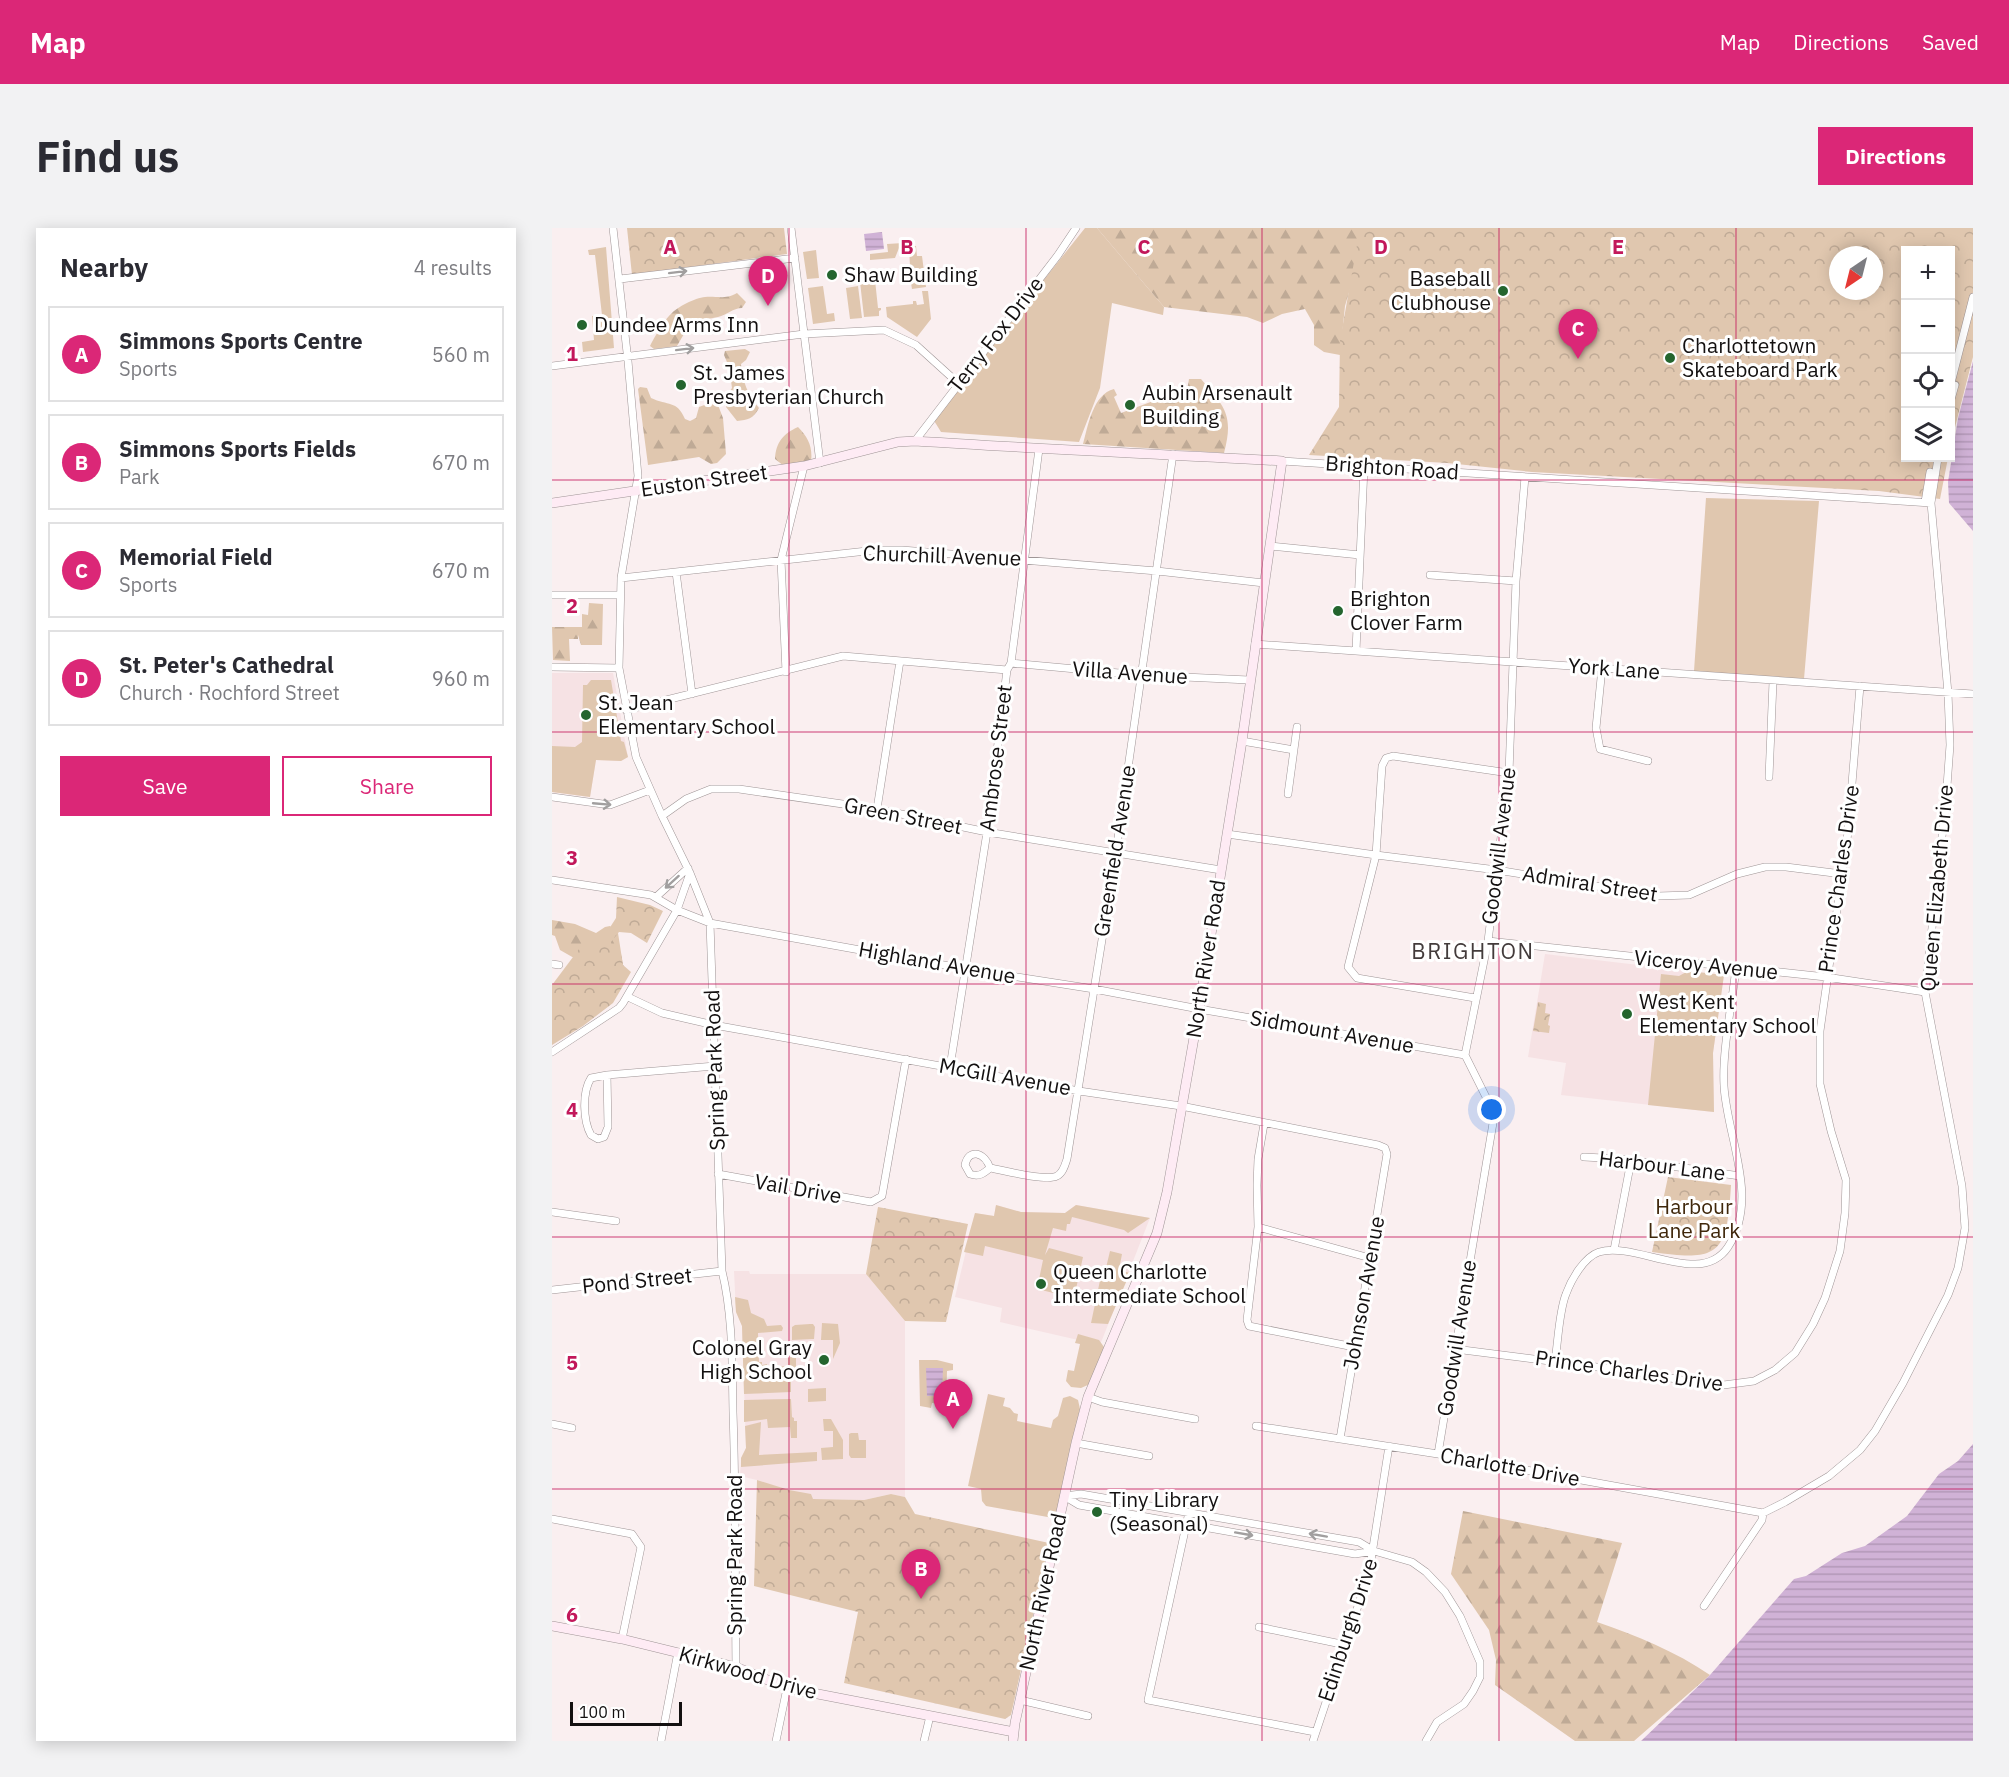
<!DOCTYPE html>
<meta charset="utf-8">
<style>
:root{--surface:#fff;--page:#f2f2f3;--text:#2b2b33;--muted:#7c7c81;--line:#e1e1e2;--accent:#db2777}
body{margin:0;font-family:"IBM Plex Sans",sans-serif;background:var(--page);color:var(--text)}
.controls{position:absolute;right:18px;top:18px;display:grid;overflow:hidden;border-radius:0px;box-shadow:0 3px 15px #0003}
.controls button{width:54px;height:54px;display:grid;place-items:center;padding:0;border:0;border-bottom:2px solid var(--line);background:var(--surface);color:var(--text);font:30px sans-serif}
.compass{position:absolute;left:1277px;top:18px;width:54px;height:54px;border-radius:50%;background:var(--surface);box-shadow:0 3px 15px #0003;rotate:215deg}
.scale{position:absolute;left:18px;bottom:15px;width:112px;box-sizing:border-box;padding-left:6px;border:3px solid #131010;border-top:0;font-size:16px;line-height:21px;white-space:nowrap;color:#131010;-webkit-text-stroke:4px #fff;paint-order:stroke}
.you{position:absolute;left:940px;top:882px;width:21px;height:21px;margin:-15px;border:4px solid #fff;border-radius:50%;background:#1a73e8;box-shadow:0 0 0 9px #1a73e833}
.badge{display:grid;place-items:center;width:39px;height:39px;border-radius:50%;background:var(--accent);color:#fff;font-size:20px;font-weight:700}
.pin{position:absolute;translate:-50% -50px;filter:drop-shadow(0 2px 3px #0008)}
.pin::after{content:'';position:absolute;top:32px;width:21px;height:18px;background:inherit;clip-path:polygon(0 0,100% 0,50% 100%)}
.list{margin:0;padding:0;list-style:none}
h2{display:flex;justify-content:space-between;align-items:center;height:78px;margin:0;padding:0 24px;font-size:26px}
h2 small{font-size:20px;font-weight:400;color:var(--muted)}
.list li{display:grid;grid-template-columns:39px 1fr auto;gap:18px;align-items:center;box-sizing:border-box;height:96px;margin:0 12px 12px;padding:0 12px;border:2px solid var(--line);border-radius:0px}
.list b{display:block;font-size:22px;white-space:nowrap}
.list p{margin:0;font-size:20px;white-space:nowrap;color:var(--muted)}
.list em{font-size:20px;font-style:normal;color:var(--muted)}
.actions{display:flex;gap:12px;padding:18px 24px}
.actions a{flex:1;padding:14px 0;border:2px solid var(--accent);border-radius:0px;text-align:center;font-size:21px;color:var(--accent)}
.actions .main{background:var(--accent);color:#fff}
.icon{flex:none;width:33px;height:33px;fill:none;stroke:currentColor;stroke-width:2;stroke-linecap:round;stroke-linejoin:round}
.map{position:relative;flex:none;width:1421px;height:1513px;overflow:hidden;border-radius:0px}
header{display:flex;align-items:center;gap:36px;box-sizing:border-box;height:84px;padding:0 30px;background:var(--accent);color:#fff}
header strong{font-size:28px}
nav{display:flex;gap:33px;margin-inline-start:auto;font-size:21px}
.intro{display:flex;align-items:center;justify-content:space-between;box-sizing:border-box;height:144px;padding:0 36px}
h1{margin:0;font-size:42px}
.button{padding:15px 27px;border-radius:0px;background:var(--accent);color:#fff;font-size:21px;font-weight:700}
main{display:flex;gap:36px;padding:0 36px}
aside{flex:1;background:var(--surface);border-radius:0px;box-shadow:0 3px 15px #0003}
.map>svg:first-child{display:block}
.built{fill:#f6e2e4}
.green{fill:#e0c7af}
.forest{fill:url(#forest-firs)}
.park{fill:url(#park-crowns);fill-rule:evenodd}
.water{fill:url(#water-rules)}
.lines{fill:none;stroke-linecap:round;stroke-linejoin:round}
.street-casing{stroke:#9f9596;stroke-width:8}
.secondary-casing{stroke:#9f9596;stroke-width:10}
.street{stroke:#fff;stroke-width:7}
.secondary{stroke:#feebf4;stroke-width:9}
.oneway{stroke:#a19f9f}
.grid{fill:none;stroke:#c2185b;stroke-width:1.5;stroke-opacity:0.55}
.poi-dot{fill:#24652e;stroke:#fff;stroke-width:2}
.labels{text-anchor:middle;stroke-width:6;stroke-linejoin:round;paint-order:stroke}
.poi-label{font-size:21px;fill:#131010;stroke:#fff;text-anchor:start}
.street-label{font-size:21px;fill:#131010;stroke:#fff}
.park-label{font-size:21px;fill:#3f270b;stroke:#fff}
.neighbourhood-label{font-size:22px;letter-spacing:1.5px;fill:#433b3b;stroke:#fff}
.grid-label{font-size:20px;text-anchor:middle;font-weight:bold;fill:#c2185b;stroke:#fff;stroke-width:6;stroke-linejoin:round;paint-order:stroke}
</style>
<header>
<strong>Map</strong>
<nav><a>Map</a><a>Directions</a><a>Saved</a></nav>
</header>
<div class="intro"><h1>Find us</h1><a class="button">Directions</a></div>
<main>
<aside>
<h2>Nearby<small>4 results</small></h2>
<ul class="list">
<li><span class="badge">A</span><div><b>Simmons Sports Centre</b><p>Sports</p></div><em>560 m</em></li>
<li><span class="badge">B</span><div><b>Simmons Sports Fields</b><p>Park</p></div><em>670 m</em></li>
<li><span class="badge">C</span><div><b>Memorial Field</b><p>Sports</p></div><em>670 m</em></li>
<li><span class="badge">D</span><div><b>St. Peter's Cathedral</b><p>Church · Rochford Street</p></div><em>960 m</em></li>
</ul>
<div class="actions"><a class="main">Save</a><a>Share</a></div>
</aside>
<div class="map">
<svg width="1421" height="1513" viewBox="0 0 1421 1513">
<defs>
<pattern id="forest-firs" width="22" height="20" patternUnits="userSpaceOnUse" patternTransform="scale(1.5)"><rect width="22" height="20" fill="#e0c7af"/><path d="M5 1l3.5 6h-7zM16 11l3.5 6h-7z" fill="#bfaa96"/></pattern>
<pattern id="park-crowns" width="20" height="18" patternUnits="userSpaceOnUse" patternTransform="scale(1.5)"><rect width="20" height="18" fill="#e0c7af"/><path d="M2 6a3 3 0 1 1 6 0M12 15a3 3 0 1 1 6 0" fill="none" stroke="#bfaa96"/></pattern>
<pattern id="water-rules" width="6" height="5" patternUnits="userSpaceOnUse" patternTransform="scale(1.5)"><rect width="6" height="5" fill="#d0b2d6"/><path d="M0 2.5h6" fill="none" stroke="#b298b7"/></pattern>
</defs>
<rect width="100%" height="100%" fill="#faeff0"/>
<path class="built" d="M0,445h61l15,84 -7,4 -25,-1 -6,37 -38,-5z
M993,726l179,21 -11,78 1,59 -153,-17 5,-32 -38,-6z
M444,977l25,7 44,1 11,-8 74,13 -50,127 -100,-23 2,-14 -47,-11 20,-84 19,3z
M182,1043h15l1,3h116l39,47v176l-14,-3 -27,6 -51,-1 -56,-19 -17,-4 1,-18 5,-10 -4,-122 -6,-14z"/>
<path class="green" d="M533,0h12l67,79 -1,8 -51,-12 -12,85 -21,54 -138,-10 -8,-13z
M351,15v4l-4,1 -4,10 -25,2v-6l18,-2 -1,-8z
M357,18h7l1,10h5l4,31 -14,2 -4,-23h2z
M54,19l8,101 -31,4 -1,-10 12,-2 -2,-24 10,-1 -7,-60h-6l-1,-5z
M264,22l3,28 -12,1 -4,-27z
M323,52l3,28h3v2l-2,1v5l-15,1 -4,-35z
M271,58l4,28 7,-1 1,8 -22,3 -5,-36z
M306,58l4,32 -12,1 -4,-31z
M370,63h6l3,28 -14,18 -30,-20 -1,-10 27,-3v-3h3l1,4 7,-1z
M1154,270l113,3 -15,178 -110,-8z
M39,452h20l10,61 3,1 4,15 -7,4 -25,-1 -6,37 -38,-5v-46l23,1 7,-5 1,-57h4z
M1136,743l36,4 -11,78 1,59 -66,-7 13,-131 18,2z
M444,977l25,7 44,1 11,-8 74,13 -22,15 -4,-3 -52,-13 -2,7h-3l-1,7 -13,-3 -8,27 4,-7 34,9 -9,41 -37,-9 6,-29 -58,-14 -2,10 -19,-4 11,-39 19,3z
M558,1023l12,3 -3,16 11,3 -22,51 -17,-1 11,-52 3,1z
M183,1069l13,3 3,13 13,6 3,7 14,-1 2,3 -1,3 -24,2 1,29h3v3l5,-1v3l21,-1v-8l3,-1v-3h5v17h5v3h-10v18l-47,2 -2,-68 -6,-14z
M270,1095l16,1 2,19 -7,16v-19h-12z
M258,1096h3l2,3 -1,12 -22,1v-13l3,-2z
M526,1106l21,6 5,7 -14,37 -9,4 -10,-1 -5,-6 2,-11 6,1 6,-27 -5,-1z
M367,1132h18l16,4v6l-6,1 -1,34 -14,-2 -1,5 -11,-2z
M274,1160v13l-18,1v-13z
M436,1166l17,4 -2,8 7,2 4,5 4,1 -1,7 34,7 2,-8 5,-4 5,-18 7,-2 8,4 2,9 -24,106 -3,3 -67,-12 -4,-5 -1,-12 -13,-3z
M239,1171l1,18 2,1v3h3v17h-6l-1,-11 -22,1 -1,-9 -23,3v-22z
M271,1191h8l12,21v19l-21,1 -1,-12 12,-1v-16h-9z
M209,1194l-2,33 58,-3v9l-76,6v-9l5,-10 -1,-22z
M299,1205h7l1,7h7v18h-15l-2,-3v-21z"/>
<path class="forest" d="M545,0h271l-23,78 -5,49 -16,-3 -10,-7v-20l-9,-16 -23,5 -19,9 -16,-6 -83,-10z
M185,65l9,9 -4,6c-9,0 -15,7 -24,9 -8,2 -18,2 -26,3l-15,26 -23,3 -4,-3c4,-8 15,-27 21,-32 6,-7 24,-16 34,-17 13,-1 19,3 32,-4z
M193,121l5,3 -4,8 -5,4c1,16 7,32 18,44 -6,11 -11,12 -22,13l-11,-14 1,-12 5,-7 -3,-21 -5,-12 1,-4z
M637,151h12c24,28 33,36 23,74l-141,-9c5,-18 10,-50 31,-55l3,6 -3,2 7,16 43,-16 21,5z
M88,159l7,1 4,10c17,8 26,2 34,21l5,2 6,-3 3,-11 8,-3 11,1 5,13 3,36 -9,9 -6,1 -12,-7 -51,8 -10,-76z
M246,199c10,10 15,20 13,35l-27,4 -9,-7c1,-17 8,-25 23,-32z
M37,375l14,1 -1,41h-21l-3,-10v4h-9l1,22 -17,-1 -1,-33h30v-13l6,1z
M0,692l23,4 21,9 9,-6 5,-1 8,7 5,32 -49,-7 -14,-8 -5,-14 -3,-1z
M911,1283l159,32 -25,79c40,14 78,29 113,53l-76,66h-59l-80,-56 1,-25 -7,-30 -38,-56z"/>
<path class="park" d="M75,0h157l3,26 -155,21z
M808,0h613v129l-22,86 -1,-193h-44v208h42l-8,41 -61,-8 -347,-19 -85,-9 -138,-8 30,-48 1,-66zM1286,27h36v36h-36z
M65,669l33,8 13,6 -16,32 -16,-10 -12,-1 -8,10 1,6 9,6 2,11 8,7 -18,31 -30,23 -31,19v-60l30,-40 8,-6 10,4 16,-25z
M986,774l8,2 -1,9 5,1 -2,11 2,1 -1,7 -16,-2z
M1116,949l63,8c-4,69 -11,77 -79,67z
M326,979l90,17 -22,98 -41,-1 -39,-47z
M205,1252l32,10 22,4 2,5 51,1 27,-6 14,3 10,17 134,29 -38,172 -6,4 -161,-36 14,-71 -104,-26z"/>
<path class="water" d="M330,4l2,17 -18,2 -2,-17z
M1421,133v170l-24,-28 -1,-21 10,-64z
M374,1140h17l-1,28h-15z
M1421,1216v297h-332l69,-66 84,-96 12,-3 36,-23 23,-7 42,-30 32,-42 19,-13z"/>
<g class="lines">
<g class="street-casing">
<path id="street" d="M61,0l15,133 10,115 -17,102 -2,90 17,89 26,59 28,57 20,50 12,348c11,45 10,94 11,141 3,85 2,170 3,255
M239,0l29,235
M68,51l175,-21
M0,138l252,-32 80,-4 32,15 42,38
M1398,159l23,-90
M1398,175l5,-18
M363,213l143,-186 18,-27
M730,233l649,42
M1373,274l5,-30
M718,318l90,9
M124,344l16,122
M878,347l86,6
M69,350l255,-28h26l255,21 107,12
M0,367h67
M703,416l718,50
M804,423l8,-184
M459,435l130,12 108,5
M0,439l67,1
M1050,440l-6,60 4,21 48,12
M234,444l-5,-112 23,-94
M74,482l217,-54 164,14
M690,513l52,9
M1217,549l4,-95
M736,566l9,-67
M0,569l58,8 40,-15
M325,581l23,-148
M110,588l24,-17 25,-10h28l138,20 110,23 234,38
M675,606l149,21 121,15 161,26 31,-1 48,-21 28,-7h21l56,7
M0,652l99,15 26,15 33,13 256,46 128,20 105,20 266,46
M104,669l32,-29
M936,713l338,36 99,15
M0,736l7,1
M76,769l34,16 52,12 365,66 102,15 197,39 7,3 2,6 -47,285
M923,770l-118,-20 -9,-11 28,-112 6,-89 4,-8 7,-2 116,17
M0,824l67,-44 4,-5 54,-93 13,-37
M398,839l37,-235 20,-162 4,-7 28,-214
M55,847l1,52 -4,10 -6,2 -7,-4c-8,-14 -9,-43 0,-57l16,-3 108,-9
M712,896l-6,35 -1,26 1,42 -11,93 2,6 105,21
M1032,929l38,2 118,17
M438,940c-7,6 -11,9 -20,6l-5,-9c4,-18 20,-12 25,3 13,2 56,14 67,8 6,-3 8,-11 10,-17l49,-307 57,-398
M166,946l153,28 11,-6 24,-137
M0,984l64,9
M706,999l112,31
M1062,1022l17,-89
M0,1062l170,-19
M903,1121l181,23 80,14 38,-5 21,-11 20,-17 18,-29 12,-26 15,-47 5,-38 1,-33 -15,-49 -11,-47v-53l28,-199 12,-146
M1003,1133c3,-19 4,-50 11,-67 5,-14 18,-37 33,-42 38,-11 102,36 129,-5 32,-49 -1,-109 -4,-161 -2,-35 8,-82 12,-118
M536,1169l14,5 93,17
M0,1196l20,4
M704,1198l182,28 325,59
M524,1215l73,13
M886,1226l55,-331 -2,-16 -26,-52 23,-114 21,-168 7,-192 9,-104
M512,1268l17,-2 278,48 15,9 38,11 14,10 19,20 15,24 20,46v15l-7,14 -9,13 -27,18 -11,19
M512,1268l15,9 276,49 19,-3
M637,1284l-41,188 167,32
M1211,1285l22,-11 44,-26 31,-26 15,-19 28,-48 45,-88 10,-27 7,-40 -3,-42 -37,-194 21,-192 4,-55 -2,-52 -17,-190 7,-45
M0,1291l80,15 9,13 -19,92
M1152,1378l58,-86 1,-7
M707,1399l87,18
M468,1472l68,16
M109,1513l17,-89
M224,1513l11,-53
M372,1513l6,-25
M761,1513l56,-168 20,-127"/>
</g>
<g class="secondary-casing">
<path id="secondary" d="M0,275l252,-37 94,-24 17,-1c122,8 245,13 367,20l-40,280 -43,268 -32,183 -10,41 -69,164 -12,46 -61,280 -2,18
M0,1398l70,13 114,28 51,21 227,44"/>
</g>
<use href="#street" class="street"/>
<use href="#secondary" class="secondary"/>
</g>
<defs><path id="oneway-shaft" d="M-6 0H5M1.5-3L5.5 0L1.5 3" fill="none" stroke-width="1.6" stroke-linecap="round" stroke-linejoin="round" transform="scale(1.5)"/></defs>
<g class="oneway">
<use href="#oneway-shaft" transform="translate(126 44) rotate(-7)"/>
<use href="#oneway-shaft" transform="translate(133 121) rotate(-7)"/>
<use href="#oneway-shaft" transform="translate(50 576) rotate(5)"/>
<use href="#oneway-shaft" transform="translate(120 654) rotate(138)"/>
<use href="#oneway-shaft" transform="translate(692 1306) rotate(10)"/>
<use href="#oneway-shaft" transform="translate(766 1307) rotate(-170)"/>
</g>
<path class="grid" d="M237,0v1513M474,0v1513M710,0v1513M947,0v1513M1184,0v1513M0,252h1421M0,504h1421M0,756h1421M0,1009h1421M0,1261h1421"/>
<g class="poi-dot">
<circle cx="280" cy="47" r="6"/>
<circle cx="951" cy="63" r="6"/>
<circle cx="30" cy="97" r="6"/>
<circle cx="1118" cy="130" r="6"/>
<circle cx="129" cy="157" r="6"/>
<circle cx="578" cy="177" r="6"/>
<circle cx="786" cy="383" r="6"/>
<circle cx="34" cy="487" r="6"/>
<circle cx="1075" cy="786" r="6"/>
<circle cx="489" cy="1056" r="6"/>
<circle cx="272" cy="1132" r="6"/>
<circle cx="545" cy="1284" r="6"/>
</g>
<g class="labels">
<g class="poi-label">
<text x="292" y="54">Shaw Building</text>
<text x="939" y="58" text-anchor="end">Baseball<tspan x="939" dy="24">Clubhouse</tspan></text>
<text x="42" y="104">Dundee Arms Inn</text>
<text x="1130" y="125">Charlottetown<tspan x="1130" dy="24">Skateboard Park</tspan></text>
<text x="141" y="152">St. James<tspan x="141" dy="24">Presbyterian Church</tspan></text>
<text x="590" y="172">Aubin Arsenault<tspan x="590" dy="24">Building</tspan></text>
<text x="798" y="378">Brighton<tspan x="798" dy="24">Clover Farm</tspan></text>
<text x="46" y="482">St. Jean<tspan x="46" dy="24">Elementary School</tspan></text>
<text x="1087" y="781">West Kent<tspan x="1087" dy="24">Elementary School</tspan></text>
<text x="501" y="1051">Queen Charlotte<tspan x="501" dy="24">Intermediate School</tspan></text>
<text x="260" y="1127" text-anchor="end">Colonel Gray<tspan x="260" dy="24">High School</tspan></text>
<text x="557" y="1279">Tiny Library<tspan x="557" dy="24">(Seasonal)</tspan></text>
</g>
<g class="street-label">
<text transform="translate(444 107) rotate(-52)" y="7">Terry Fox Drive</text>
<text transform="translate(840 240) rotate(4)" y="7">Brighton Road</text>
<text transform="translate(152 253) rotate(-8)" y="7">Euston Street</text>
<text transform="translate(390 328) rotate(2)" y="7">Churchill Avenue</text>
<text transform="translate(1062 441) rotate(4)" y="7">York Lane</text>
<text transform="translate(578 445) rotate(4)" y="7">Villa Avenue</text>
<text transform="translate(444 530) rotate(-83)" y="7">Ambrose Street</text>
<text transform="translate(351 588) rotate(11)" y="7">Green Street</text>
<text transform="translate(947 618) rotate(-83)" y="7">Goodwill Avenue</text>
<text transform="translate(563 623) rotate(-81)" y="7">Greenfield Avenue</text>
<text transform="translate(1287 651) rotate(-82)" y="7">Prince Charles Drive</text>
<text transform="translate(1038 656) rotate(9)" y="7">Admiral Street</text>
<text transform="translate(1385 660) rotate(-85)" y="7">Queen Elizabeth Drive</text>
<text transform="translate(654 731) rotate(-81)" y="7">North River Road</text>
<text transform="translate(385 735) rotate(10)" y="7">Highland Avenue</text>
<text transform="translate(1154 737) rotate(6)" y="7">Viceroy Avenue</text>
<text transform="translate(780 804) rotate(10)" y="7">Sidmount Avenue</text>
<text transform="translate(163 842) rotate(-92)" y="7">Spring Park Road</text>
<text transform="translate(453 849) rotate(10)" y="7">McGill Avenue</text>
<text transform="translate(1110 938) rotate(7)" y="7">Harbour Lane</text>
<text transform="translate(246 961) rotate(10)" y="7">Vail Drive</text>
<text transform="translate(85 1053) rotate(-6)" y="7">Pond Street</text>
<text transform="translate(812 1065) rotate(-80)" y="7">Johnson Avenue</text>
<text transform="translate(905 1110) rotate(-81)" y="7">Goodwill Avenue</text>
<text transform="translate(1077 1143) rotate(8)" y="7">Prince Charles Drive</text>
<text transform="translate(958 1239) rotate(10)" y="7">Charlotte Drive</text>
<text transform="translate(183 1327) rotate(-90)" y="7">Spring Park Road</text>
<text transform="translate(491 1364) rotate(-78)" y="7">North River Road</text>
<text transform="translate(796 1402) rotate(-72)" y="7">Edinburgh Drive</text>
<text transform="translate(196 1445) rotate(16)" y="7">Kirkwood Drive</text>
</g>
<g class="park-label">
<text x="1142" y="986">Harbour<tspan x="1142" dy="24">Lane Park</tspan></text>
</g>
<g class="neighbourhood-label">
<text x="921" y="731">BRIGHTON</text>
</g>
</g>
<g class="grid-label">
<text x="118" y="26">A</text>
<text x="355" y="26">B</text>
<text x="592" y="26">C</text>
<text x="829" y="26">D</text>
<text x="1066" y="26">E</text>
<text x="20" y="133">1</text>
<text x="20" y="385">2</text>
<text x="20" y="637">3</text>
<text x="20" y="889">4</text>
<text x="20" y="1142">5</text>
<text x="20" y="1394">6</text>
</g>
</svg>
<div class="controls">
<button>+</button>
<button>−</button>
<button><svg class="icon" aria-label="locate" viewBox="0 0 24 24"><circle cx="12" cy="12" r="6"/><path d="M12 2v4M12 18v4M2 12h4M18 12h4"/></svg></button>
<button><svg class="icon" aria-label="layers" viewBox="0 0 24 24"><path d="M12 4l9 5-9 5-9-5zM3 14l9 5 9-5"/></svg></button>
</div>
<svg class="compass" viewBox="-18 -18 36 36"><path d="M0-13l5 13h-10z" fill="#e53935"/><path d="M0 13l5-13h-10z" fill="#7c7c81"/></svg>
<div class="scale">100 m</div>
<div class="you"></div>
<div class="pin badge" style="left:401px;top:1201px">A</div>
<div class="pin badge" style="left:369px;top:1371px">B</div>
<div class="pin badge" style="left:1026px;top:131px">C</div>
<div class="pin badge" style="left:216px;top:78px">D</div>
</div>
</main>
